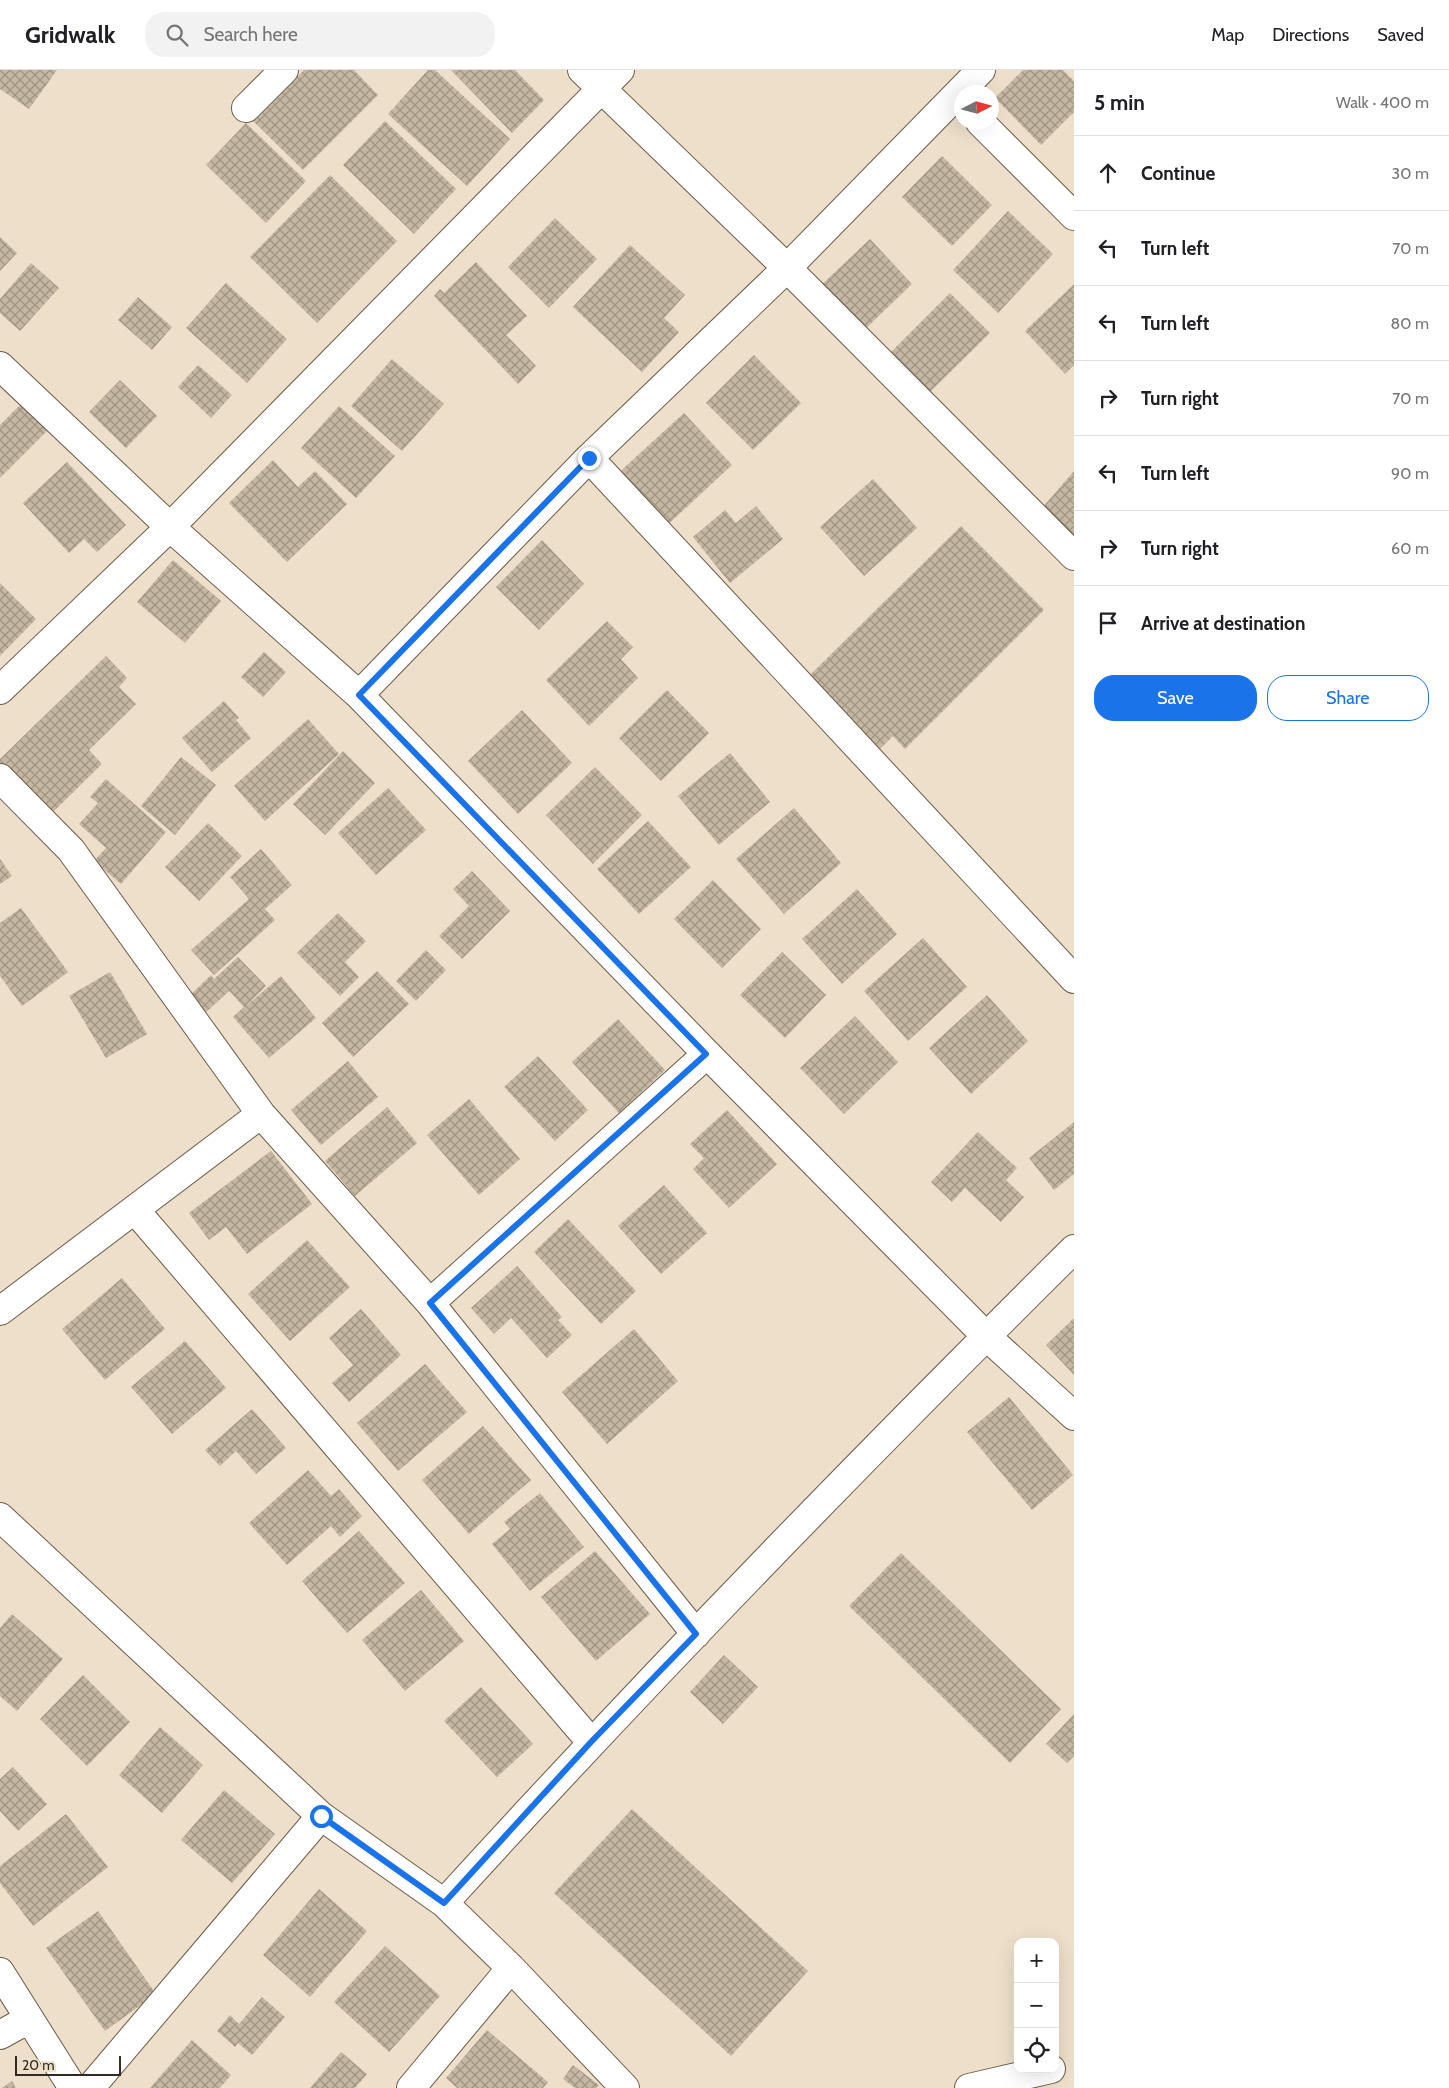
<!DOCTYPE html>
<meta charset="utf-8">
<style>
:root{--surface:#fff;--page:#f2f2f2;--text:#202124;--muted:#757577;--line:#e0e0e0;--accent:#1a73e8}
body{margin:0;font-family:Cabin,sans-serif;background:var(--page);color:var(--text)}
.controls{position:absolute;right:15px;bottom:15px;display:grid;overflow:hidden;border-radius:10px;box-shadow:0 5px 20px #0002}
.controls button{width:45px;height:45px;display:grid;place-items:center;padding:0;border:0;border-bottom:1px solid var(--line);background:var(--surface);color:var(--text);font:25px sans-serif}
.compass{position:absolute;left:954px;top:15px;width:45px;height:45px;border-radius:50%;background:var(--surface);box-shadow:0 5px 20px #0002;rotate:84deg}
.scale{position:absolute;left:15px;bottom:12px;width:106px;box-sizing:border-box;padding-left:5px;border:2px solid #302b22;border-top:0;font-size:14px;line-height:18px;white-space:nowrap;color:#302b22;-webkit-text-stroke:4px #eddfc9;paint-order:stroke}
.stop{position:absolute;width:15px;height:15px;margin:-11px;border:4px solid #1a73e8;border-radius:50%;background:#fff}
.stop.end{background:#1a73e8;border-color:#fff;box-shadow:0 1px 5px #0008}
.list{margin:0;padding:0;list-style:none}
h2{display:flex;justify-content:space-between;align-items:center;height:65px;margin:0;padding:0 20px;font-size:21px}
h2 small{font-size:16px;font-weight:400;color:var(--muted)}
.list li{display:grid;grid-template-columns:32px 1fr auto;gap:15px;align-items:center;box-sizing:border-box;height:75px;padding:0 20px;border-top:1px solid var(--line)}
.list b{display:block;font-size:19px;white-space:nowrap}
.list em{font-size:16px;font-style:normal;color:var(--muted)}
.actions{display:flex;gap:10px;padding:15px 20px}
.actions a{flex:1;padding:11px 0;border:1px solid var(--accent);border-radius:20px;text-align:center;font-size:18px;color:var(--accent)}
.actions .main{background:var(--accent);color:#fff}
.icon{flex:none;width:28px;height:28px;fill:none;stroke:currentColor;stroke-width:2;stroke-linecap:round;stroke-linejoin:round}
.map{position:relative;flex:none;width:1074px;height:2018px;overflow:hidden}
header{display:flex;align-items:center;gap:30px;box-sizing:border-box;height:70px;padding:0 25px;background:var(--surface);border-bottom:1px solid var(--line)}
header strong{font-size:24px}
nav{display:flex;gap:28px;margin-inline-start:auto;font-size:18px}
.search{width:350px;height:45px;background:var(--page);display:flex;align-items:center;gap:12px;box-sizing:border-box;padding:0 18px;border-radius:20px;color:var(--muted);font-size:19px}
main{display:flex}
aside{flex:1;background:var(--surface)}
.map>svg:first-child{display:block}
.building{fill:url(#building-cross-hatch)}
.lines{fill:none;stroke-linecap:round;stroke-linejoin:round}
.minor-casing{stroke:#685c49;stroke-width:30}
.minor{stroke:#fff;stroke-width:28}
.route{stroke:#1a73e8;stroke-width:6}
</style>
<header>
<strong>Gridwalk</strong>
<div class="search"><svg class="icon" aria-label="search" viewBox="0 0 24 24"><circle cx="10" cy="10" r="6"/><path d="M15 15l6 6"/></svg>Search here</div>
<nav><a>Map</a><a>Directions</a><a>Saved</a></nav>
</header>
<main>
<div class="map">
<svg width="1074" height="2018" viewBox="0 0 1074 2018">
<defs>
<pattern id="building-cross-hatch" width="8" height="8" patternUnits="userSpaceOnUse" patternTransform="scale(1.25)"><rect width="8" height="8" fill="#c5b7a2"/><path d="M0 0l8 8M0 8l8-8" fill="none" stroke="#a09584"/></pattern>
</defs>
<rect width="100%" height="100%" fill="#eddfc9"/>
<path class="building" d="M0,0h57l-28,39 -29,-20z
M304,0h50l24,25 -75,75 -50,-49z
M428,0h7l75,69 -43,47 -79,-72z
M451,0h64l29,30 -32,33z
M1023,0h40l11,11v31l-33,33 -46,-47z
M385,51l71,68 -42,45 -71,-69z
M246,53l60,58 -40,42 -60,-58z
M942,86l50,49 -40,41 -50,-49z
M330,105l67,66 -80,82 -67,-66z
M1008,141l45,43 -55,59 -45,-43z
M555,148l42,41 -48,49 -41,-41z
M0,167l17,16 -17,18z
M870,169l42,45 -52,50 -43,-45z
M630,175l55,50 -21,23 15,14 -37,40 -69,-65z
M476,192l51,54 -21,19 30,31 -18,18 -84,-88 6,-7 4,4z
M31,193l28,25 -39,43 -20,-18v-14z
M226,213l61,56 -40,44 -61,-55z
M1074,214v81l-9,9 -40,-43z
M950,223l40,40 -60,59 -39,-40z
M138,227l34,30 -20,23 -34,-30z
M754,285l47,48 -48,47 -47,-47z
M392,289l52,45 -42,47 -51,-45z
M198,295l34,30 -21,23 -33,-31z
M120,310l37,36 -31,32 -37,-36z
M24,331l26,27 -50,50v-53z
M339,336l56,50 -39,42 -55,-50z
M684,343l48,52 -70,65 -48,-53z
M273,390l25,27 17,-16 32,33 -60,58 -58,-59z
M67,392l59,63 -29,27 -13,-13 -15,14 -46,-50z
M1074,401v64l-32,-27z
M873,409l44,49 -53,48 -44,-49z
M756,436l27,33 -53,44 -37,-46 32,-27 11,13z
M961,456l83,84 -139,139 -12,-13 -16,16 -72,-72z
M542,470l42,44 -45,46 -43,-43z
M173,490l48,41 -36,42 -48,-41z
M0,513l36,36 -36,37z
M607,551l26,26 -12,12 17,19 -49,48 -43,-46z
M264,582l22,20 -23,25 -22,-20z
M106,586l21,22 -8,9 17,17 -47,46 13,14 -53,52 -49,-51v-6z
M667,620l42,43 -48,48 -42,-43z
M224,631l15,17 -3,2 15,18 -39,34 -30,-34z
M522,640l50,53 -54,51 -50,-53z
M308,649l31,35 -74,67 -31,-35z
M343,681l32,32 -50,52 -32,-31z
M730,683l40,49 -51,43 -41,-49z
M181,687l35,28 -41,50 -34,-29z
M595,697l47,48 -49,49 -47,-49z
M106,709l60,53 -45,52 -27,-23 12,-13 -27,-24 19,-21 -8,-6z
M388,718l38,42 -50,45 -38,-42z
M794,738l47,55 -57,51 -48,-55z
M648,751l43,46 -52,47 -42,-45z
M208,753l34,33 -43,45 -34,-34z
M261,779l31,36 -27,24 10,11 -61,55 -23,-25 58,-51 -19,-22z
M0,789l12,17 -12,8z
M472,801l38,40 -48,48 -23,-23 30,-30 -16,-17z
M713,810l48,49 -39,39 -48,-49z
M857,819l40,45 -55,50 -40,-45z
M21,838l47,64 -46,34 -22,-30v-53z
M338,843l28,28 -21,21 14,15 -19,19 -43,-43z
M923,868l44,49 -59,54 -44,-50z
M426,880l20,20 -30,31 -20,-20z
M782,882l44,43 -41,43 -45,-43z
M238,887l28,29 -20,20 35,-30 35,42 -47,40 -36,-41 11,-10 -15,-16 -27,25 -16,-17 25,-24 3,4z
M377,901l32,33 -56,53 -31,-34z
M110,902l37,62 -41,24 -37,-62z
M987,925l41,46 -57,53 -42,-46z
M855,946l43,46 -54,52 -44,-46z
M618,949l47,51 -46,43 -47,-51z
M538,986l50,54 -33,31 -51,-54z
M348,991l30,36 -57,48 -30,-35z
M469,1029l51,60 -41,36 -52,-60z
M387,1037l30,36 -62,53 -30,-35z
M727,1040l50,54 -48,44 -36,-39 11,-11 -14,-14z
M1074,1052v52l-20,16 -25,-32z
M978,1062l39,36 -11,12 18,17 -23,25 -36,-34 -13,14 -21,-20z
M271,1081l41,53 -65,50 -21,-27 -17,13 -20,-27z
M664,1115l43,48 -46,41 -43,-48z
M568,1149l68,72 -35,33 -67,-72z
M307,1170l43,47 -60,54 -42,-47z
M517,1196l45,51 -4,3 14,15 -25,23 -36,-40 -17,16 -23,-26z
M122,1208l43,51 -60,51 -43,-51z
M361,1239l40,46 -52,47 -17,-19 21,-18 -24,-27z
M1074,1248v57l-28,-30z
M634,1259l44,52 -71,63 -45,-52z
M185,1271l41,47 -54,46 -41,-47z
M425,1294l42,48 -69,59 -41,-48z
M1009,1327l64,78 -41,35 -65,-78z
M252,1339l34,39 -30,26 -20,-23 -16,15 -15,-16z
M483,1356l48,54 -62,54 -47,-54z
M308,1400l23,26 8,-7 23,27 -22,21 -9,-11 -44,39 -38,-42z
M540,1423l44,54 -54,44 -38,-47 18,-15 -6,-7z
M359,1461l46,52 -58,50 -45,-52z
M595,1481l55,63 -54,47 -55,-64z
M901,1483l160,156 -51,54 -161,-157z
M421,1520l43,51 -59,50 -43,-51z
M12,1544l51,45 -46,52 -17,-15v-68z
M724,1585l34,32 -35,37 -33,-32z
M83,1605l47,47 -43,44 -47,-47z
M481,1617l52,57 -36,33 -53,-56z
M1074,1644v42l-7,7 -21,-19z
M160,1657l43,38 -41,48 -43,-38z
M13,1697l34,37 -29,27 -18,-20v-32z
M224,1720l51,44 -43,49 -51,-43z
M632,1739l176,162 -77,85 -177,-163z
M66,1744l42,53 -75,59 -33,-43v-17z
M319,1819l48,42 -57,66 -47,-42z
M98,1841l58,83 -51,37 -59,-83z
M385,1876l55,50 -51,56 -55,-50z
M262,1927l23,20 -33,38 -14,-12 -3,4 -18,-16 13,-16 9,9z
M487,1960l61,52 -5,6h-86l-11,-10z
M192,1970l39,35 -11,13h-70z
M341,1982l26,22 -12,14h-45z
M573,1995l26,20 -3,3h-21l-12,-9z
M12,2011l4,7h-14z"/>
<g class="lines">
<g class="minor-casing">
<path id="minor" d="M582,0l205,198 287,288
M246,38l38,-38
M980,52l94,94
M0,296l170,161 189,168 348,359 279,282 88,80
M589,388l485,521
M0,620l170,-163 450,-457
M359,625l230,-237 198,-190 194,-198
M0,708l71,72 190,264 169,189 266,331
M135,1140l456,532
M430,1233l277,-249
M0,1241l261,-197
M0,1447l321,299 123,87 67,65 114,120
M444,1833c204,-224 415,-441 630,-654
M0,1902l73,116
M0,1965l29,-16
M90,2018l231,-272
M411,2018l100,-120
M969,2018l82,-19"/>
</g>
<use href="#minor" class="minor"/>
</g>
<g class="lines">
<path class="route" d="M321,1746l123,87 147,-161 105,-108 -266,-331 276,-249 -347,-359 230,-237"/>
</g>
</svg>
<div class="controls">
<button>+</button>
<button>−</button>
<button><svg class="icon" aria-label="locate" viewBox="0 0 24 24"><circle cx="12" cy="12" r="6"/><path d="M12 2v4M12 18v4M2 12h4M18 12h4"/></svg></button>
</div>
<svg class="compass" viewBox="-18 -18 36 36"><path d="M0-13l5 13h-10z" fill="#e53935"/><path d="M0 13l5-13h-10z" fill="#757577"/></svg>
<div class="scale">20 m</div>
<div class="stop" style="left:321px;top:1746px"></div>
<div class="stop end" style="left:589px;top:388px"></div>
</div>
<aside>
<h2>5 min<small>Walk · 400 m</small></h2>
<ul class="list">
<li><svg class="icon" aria-label="ahead" viewBox="0 0 24 24"><path d="M12 20V5M6 11l6-6 6 6"/></svg><div><b>Continue</b></div><em>30 m</em></li>
<li><svg class="icon" aria-label="left" viewBox="0 0 24 24"><path d="M17 20v-9H6M10 6l-5 5 5 5"/></svg><div><b>Turn left</b></div><em>70 m</em></li>
<li><svg class="icon" aria-label="left" viewBox="0 0 24 24"><path d="M17 20v-9H6M10 6l-5 5 5 5"/></svg><div><b>Turn left</b></div><em>80 m</em></li>
<li><svg class="icon" aria-label="right" viewBox="0 0 24 24"><path d="M7 20v-9h11M14 6l5 5-5 5"/></svg><div><b>Turn right</b></div><em>70 m</em></li>
<li><svg class="icon" aria-label="left" viewBox="0 0 24 24"><path d="M17 20v-9H6M10 6l-5 5 5 5"/></svg><div><b>Turn left</b></div><em>90 m</em></li>
<li><svg class="icon" aria-label="right" viewBox="0 0 24 24"><path d="M7 20v-9h11M14 6l5 5-5 5"/></svg><div><b>Turn right</b></div><em>60 m</em></li>
<li><svg class="icon" aria-label="arrive" viewBox="0 0 24 24"><path d="M6 21V4h12l-3 4 3 4H6"/></svg><div><b>Arrive at destination</b></div></li>
</ul>
<div class="actions"><a class="main">Save</a><a>Share</a></div>
</aside>
</main>
